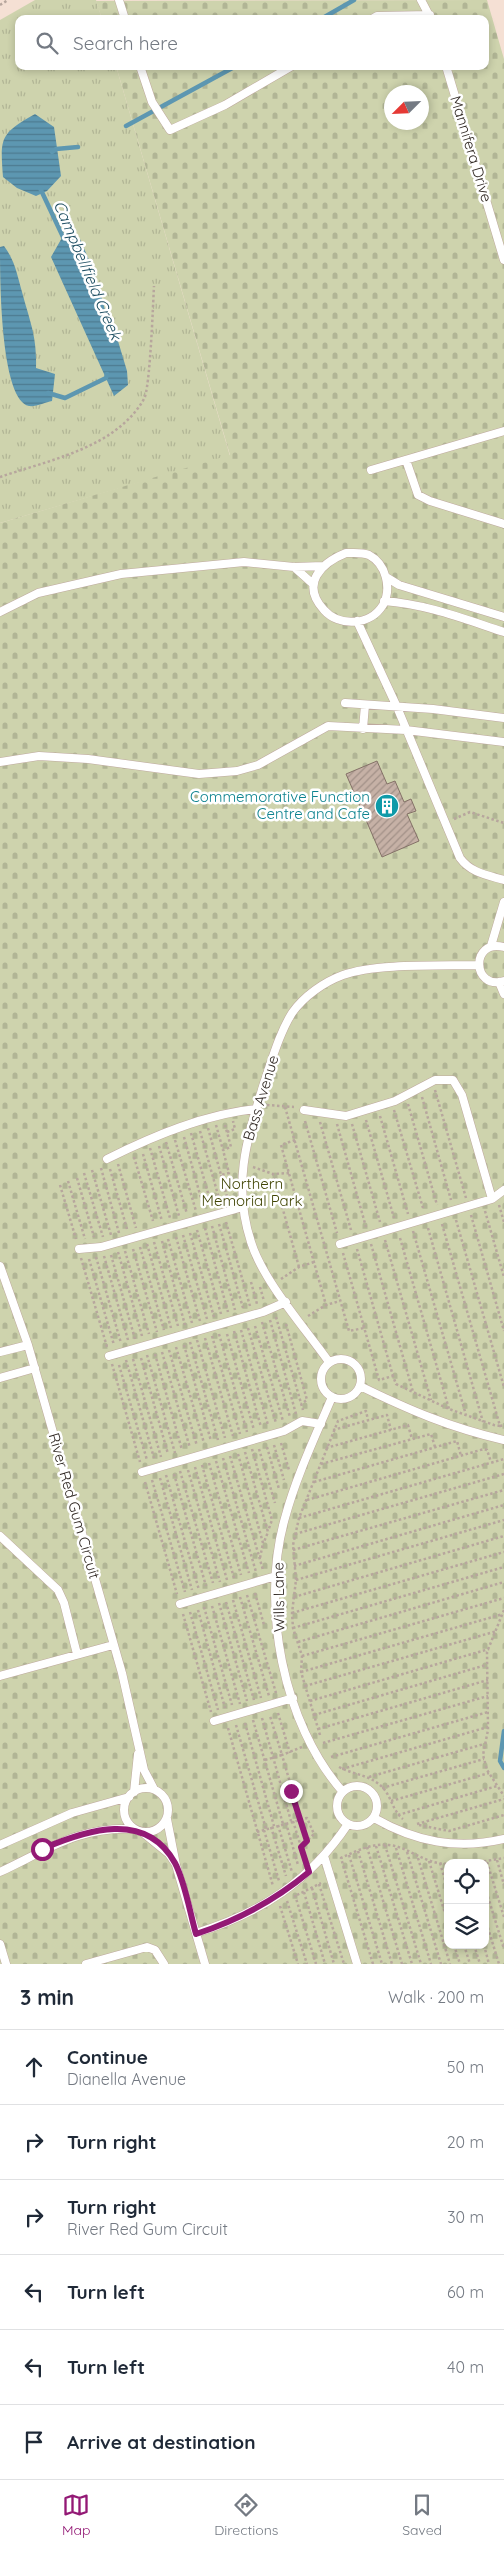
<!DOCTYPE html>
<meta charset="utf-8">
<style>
:root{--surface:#fff;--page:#f2f2f3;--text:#1f2937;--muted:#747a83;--line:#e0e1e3;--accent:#931975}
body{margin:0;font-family:Quicksand,sans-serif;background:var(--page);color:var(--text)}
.controls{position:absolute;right:15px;bottom:15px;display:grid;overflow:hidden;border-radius:10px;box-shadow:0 2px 8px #0003}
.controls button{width:45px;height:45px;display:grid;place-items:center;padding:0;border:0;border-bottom:1px solid var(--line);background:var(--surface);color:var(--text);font:25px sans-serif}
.compass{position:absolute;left:384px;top:85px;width:45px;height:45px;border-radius:50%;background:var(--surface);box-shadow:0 2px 8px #0003;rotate:246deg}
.stop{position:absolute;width:15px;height:15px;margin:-11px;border:4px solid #931975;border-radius:50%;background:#fff}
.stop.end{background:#931975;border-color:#fff;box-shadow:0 1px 5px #0008}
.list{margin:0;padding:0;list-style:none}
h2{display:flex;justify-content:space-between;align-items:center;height:65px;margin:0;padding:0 20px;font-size:21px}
h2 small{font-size:16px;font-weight:400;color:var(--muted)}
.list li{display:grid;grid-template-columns:32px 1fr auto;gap:15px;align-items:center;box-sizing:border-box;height:75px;padding:0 20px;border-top:1px solid var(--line)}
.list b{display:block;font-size:19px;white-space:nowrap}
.list p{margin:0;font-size:16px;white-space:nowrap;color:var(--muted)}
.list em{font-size:16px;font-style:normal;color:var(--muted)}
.icon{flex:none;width:28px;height:28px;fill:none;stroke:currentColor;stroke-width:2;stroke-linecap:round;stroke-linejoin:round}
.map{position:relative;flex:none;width:504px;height:1964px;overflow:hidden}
.search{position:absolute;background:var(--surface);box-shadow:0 2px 8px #0003;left:15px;right:15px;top:15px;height:55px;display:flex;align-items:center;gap:12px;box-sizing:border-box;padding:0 18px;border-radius:10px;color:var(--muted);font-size:19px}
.sheet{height:515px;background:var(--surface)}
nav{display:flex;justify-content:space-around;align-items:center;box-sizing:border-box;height:70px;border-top:1px solid var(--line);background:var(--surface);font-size:14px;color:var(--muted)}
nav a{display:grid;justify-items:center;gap:2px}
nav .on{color:var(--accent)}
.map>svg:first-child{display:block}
.grass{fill:url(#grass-tufts)}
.cemetery{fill:url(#cemetery-stones);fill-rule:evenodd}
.water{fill:url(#water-rules)}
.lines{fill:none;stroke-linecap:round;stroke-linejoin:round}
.stream{stroke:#5d97b1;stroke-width:4.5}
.building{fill:url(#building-hatch);stroke:#847167}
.service-casing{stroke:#bea99e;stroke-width:9}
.path{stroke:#b7a69d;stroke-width:2.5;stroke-dasharray:2.5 2.5;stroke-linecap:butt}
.service{stroke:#fff;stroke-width:8}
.route{stroke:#931975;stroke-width:6}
.labels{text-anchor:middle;stroke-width:5;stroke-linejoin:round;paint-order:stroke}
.street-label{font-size:15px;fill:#322a25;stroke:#fff}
.culture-label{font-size:15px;fill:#0d838f;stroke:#fff;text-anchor:end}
.park-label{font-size:15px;fill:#414504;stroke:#fff}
.water-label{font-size:16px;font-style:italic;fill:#1c4d61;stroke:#fff}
</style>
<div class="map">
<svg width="504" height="1964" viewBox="0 0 504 1964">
<defs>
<pattern id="grass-tufts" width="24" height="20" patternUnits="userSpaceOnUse" patternTransform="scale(1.25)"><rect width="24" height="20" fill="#ced3ad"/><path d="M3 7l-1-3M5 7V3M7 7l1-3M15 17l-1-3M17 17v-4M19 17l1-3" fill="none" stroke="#b1b595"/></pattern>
<pattern id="cemetery-stones" width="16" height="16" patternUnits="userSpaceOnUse" patternTransform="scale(1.25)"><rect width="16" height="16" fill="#ced3ad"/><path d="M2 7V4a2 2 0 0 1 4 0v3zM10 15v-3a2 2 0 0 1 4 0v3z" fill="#b1b595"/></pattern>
<pattern id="water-rules" width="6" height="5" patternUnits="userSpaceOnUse" patternTransform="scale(1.25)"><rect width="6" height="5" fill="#5d97b1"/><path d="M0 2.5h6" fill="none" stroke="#4d7b90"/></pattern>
<pattern id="building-hatch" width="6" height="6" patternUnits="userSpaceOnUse" patternTransform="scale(1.25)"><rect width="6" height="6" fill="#c6b1a6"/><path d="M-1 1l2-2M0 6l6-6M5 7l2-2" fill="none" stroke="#a19087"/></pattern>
</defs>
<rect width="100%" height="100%" fill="#f5e0d4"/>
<path class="grass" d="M35,0h61l6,19h-83v47h97l114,390 -230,67v-503z"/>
<path class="cemetery" d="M487,0l17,59v1905h-504v-1441l230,-68 -114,-389h369v-47h-383l-6,-18zM392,92h30v30h-30zM448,1863h37v82h-37z"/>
<path class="water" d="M35,114l19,13 7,49 -14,15 -11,5 -19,-8 -14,-11c-3,-40 -3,-43 32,-63z
M63,236l17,3 15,35 10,36 13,31 9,30 1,14 -14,11 -63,-139z
M4,246c11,15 13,28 18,46 8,30 15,44 14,76l19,6 -3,27c-6,1 -16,6 -23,5 -29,-6 -29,-129 -29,-159z"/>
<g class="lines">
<path class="stream" d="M321,19l33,-19
M126,126l110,-60
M52,152l4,-3 22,-2
M40,188l24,51
M48,393l17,5 41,-20 1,-4
M504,1731l-4,30 4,7"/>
</g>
<path class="building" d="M377,761l10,23 8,-3 9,21 7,-3 5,12 -9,3 12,27 -37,16 -36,-83z"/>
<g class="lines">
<g class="service-casing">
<path id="service" d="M119,0l6,19
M421,0l10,19
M372,19l5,-3 53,-1
M140,66l12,36 18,28 55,-25 67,-39
M446,66l58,194
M406,460l12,35 12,6 74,23
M371,470l133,-39
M346,553c8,0 16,-1 23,2 17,9 23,33 14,50 -13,21 -44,22 -59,5 -24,-26 -3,-47 22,-57z
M294,567l19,17
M386,577l13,8 105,32
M384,601c42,3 80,18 120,31
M0,612l38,-19 83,-19 123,-12 50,5 29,-1
M357,621l40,86 63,151c11,15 27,17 44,22
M345,703l88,6 71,9
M363,729l2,-24
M0,762l39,-6 49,3 111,15 38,-3 21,-6 70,-39 78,4 98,12
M491,946l13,-44
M504,947c-34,-9 -32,44 0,34
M499,982l5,12
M304,1110l42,6 49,-15 40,-21h18l9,15 30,104
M107,1159c46,-23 98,-45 149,-50
M340,1244l152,-45 12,-9
M79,1249l22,-2 142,-40
M0,1266l28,79 94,328 22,97 10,19
M0,1352l28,-7
M109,1356l154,-44 23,-10
M321 1379a20 20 0 1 1 40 0a20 20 0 1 1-40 0Z
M329,1362c-24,-34 -66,-81 -78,-120 -19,-58 -4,-103 13,-159 8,-23 15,-49 28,-70 12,-17 32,-31 51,-38 32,-12 100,-9 136,-10
M0,1378l35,-10
M360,1386c49,24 91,42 144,54
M332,1397c-17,40 -36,80 -47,121 -25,87 -2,206 58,274
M142,1472l142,-41 18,-10 19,3
M0,1536l58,54 6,13 13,51
M180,1604l96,-28
M0,1676l113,-31
M214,1721l79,-23
M337 1806a20 20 0 1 1 40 0a20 20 0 1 1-40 0Z
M124 1810a22 22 0 1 1 44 0a22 22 0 1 1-44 0Z
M134,1792l4,-38
M374,1818c42,24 83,32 130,21
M167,1819l9,46 29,99
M142,1832l27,22 6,9
M0,1845l72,-32 57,-16
M324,1856l33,108
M0,1872c47,-22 79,-46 134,-43
M196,1933c65,-20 114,-52 152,-109
M0,1944l6,20
M86,1964l61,-17 8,3 9,14"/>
</g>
<path class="path" d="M0,5l8,-5
M0,477c49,-17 116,-29 144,-78 6,-10 9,-95 10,-113
M454,819l16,-7 34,11
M435,1090l31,108
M422,1097l29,103
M408,1104l29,101
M267,1105l27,2
M285,1107l64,224 15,-3
M394,1110l29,98
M380,1116l28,98
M366,1120l28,98
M305,1121l32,112
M320,1122l31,108
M337,1124l29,103
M352,1124l28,98
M216,1125l7,25 8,-3 -6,-22
M208,1128l13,47 8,-2 -6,-23
M200,1131l20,71
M227,1132l8,-3 -2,-8
M191,1133l21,74
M184,1137l20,72
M175,1140l21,71
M295,1140l-14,5 45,160 14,-4
M166,1142l21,72
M159,1146l20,70
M150,1148l20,70
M143,1154l19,67
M134,1157l19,64
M118,1164l18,64
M253,1167l20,7
M101,1168l18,65
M110,1169l17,60
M92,1170l19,65
M84,1173l19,64
M289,1173l-16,1 26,93
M221,1175l7,25
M77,1178l17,59
M68,1181l17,58
M60,1185l16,54
M499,1205l5,17
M485,1211l19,66
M471,1215l33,116
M456,1220l48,167
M226,1222l24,84
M219,1224l24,84
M442,1224l58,202 4,-1
M212,1226l23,84
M205,1228l23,84
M428,1228l55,194
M197,1230l24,84
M413,1231l53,184
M190,1233l24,84
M183,1235l24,84
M176,1237l24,84
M400,1238l49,171
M168,1239l24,84
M385,1240l46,160
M162,1241l23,84
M154,1242l24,84
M147,1244l24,84
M371,1244l42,148
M140,1247l24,83
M133,1249l24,83
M357,1249l36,127
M125,1251l24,83
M118,1252l24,84
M343,1253l36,127 14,-4 3,8 53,25 45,16 6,1
M111,1255l24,84
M104,1256l24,84
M96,1257l25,86
M81,1258l26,89
M89,1259l25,86
M281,1279l18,-12 15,-5
M251,1282l6,22
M260,1287l4,14
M308,1316l18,-11
M276,1317l27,93
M270,1320l26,94
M262,1322l28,95
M286,1324l21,76 -6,4
M255,1326l28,95
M248,1328l28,95
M241,1330l27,95
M234,1331l27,96
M219,1334l28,98
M227,1334l27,96
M212,1336l28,98
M205,1338l28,98
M197,1340l28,98
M190,1342l28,98
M184,1345l27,96
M176,1347l28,96
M169,1350l28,96
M162,1352l28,96
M155,1354l27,96
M147,1355l28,98
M141,1358l27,96
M133,1359l28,98
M126,1360l28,98
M112,1364l28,98
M119,1365l28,95
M333,1430l54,-15 4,15
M281,1443l8,27
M274,1445l10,35
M267,1447l12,42
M326,1448l82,-23 4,14
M252,1449l20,71 -4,11
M259,1449l16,54
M245,1452l23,80 -4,10
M238,1454l25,89 -3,15
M230,1456l33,114
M223,1458l33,114
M216,1461l33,112
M209,1463l32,112
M321,1464l110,-30 4,13
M202,1465l32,113
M195,1467l32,113
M188,1470l32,112
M180,1471l33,112
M174,1474l32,112
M166,1475l33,115
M160,1478l32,112
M152,1480l33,112
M145,1482l32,112
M314,1482l143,-41 4,15
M307,1500l177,-51 3,1 4,12
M299,1518l205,-59
M295,1534l209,-60
M293,1550l211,-60
M294,1566l210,-61
M296,1580l208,-60
M255,1593l9,32
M247,1595l29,98
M240,1597l29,99
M294,1597l210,-61
M233,1600l28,98
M226,1602l28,98
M219,1603l28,98
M212,1606l28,98
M204,1607l28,98
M198,1610l27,98
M504,1610l-17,42 1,78 -5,25 4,15 17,26
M190,1612l28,98
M292,1613l212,-61
M183,1614l28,98
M293,1628l211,-61
M298,1642l206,-60
M302,1656l202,-58
M301,1672l202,-58
M305,1686l192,-55
M310,1701l179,-52
M278,1713l12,40
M314,1715l172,-50
M262,1718l29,103
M253,1720l30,104
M245,1723l29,103
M236,1725l30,104
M228,1728l45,158
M318,1729l170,-49
M320,1735l-19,-63 1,-16 -9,-28 -1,-15 4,-33 -3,-35 6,-27 39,-97 28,-10 2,9
M323,1743l165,-47
M302,1747l-20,8 25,86
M331,1757l157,-45
M265,1760l17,-5 -12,-39
M339,1767c15,8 33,8 45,22 8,10 9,22 19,30
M342,1769l146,-42
M369,1777l115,-33
M382,1788l102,-29
M391,1801l98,-28
M398,1815l99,-29
M293,1821l8,26
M286,1823l12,42
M417,1824l87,-25
M278,1825l14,47
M419,1825l30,6 55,-16
M271,1827l15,49
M264,1830l15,51
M257,1832l50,-14 7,16 -13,13 4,12
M385,1845l36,119
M376,1846l36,118
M367,1847l35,117
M396,1848l35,116
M358,1851l34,113
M407,1852l34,112
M349,1855l33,109
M418,1858l32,106
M497,1860l7,25
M429,1861l19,62
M487,1862l17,55
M440,1863l8,27
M474,1863l30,-5
M319,1884l25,80
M485,1887l19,62
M312,1888l22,76
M304,1892l21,72
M295,1895l21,69
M297,1895l24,-12
M287,1901l20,63
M280,1906l18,58
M485,1918l14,46
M454,1945l6,19
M464,1945l6,19
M474,1945l6,19
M484,1945l5,19
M373,1964l-32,-106c15,-7 31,-15 48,-13 20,2 35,19 59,19"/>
<use href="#service" class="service"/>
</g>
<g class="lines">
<path class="route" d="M42,1849c44,-19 104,-39 133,14 10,19 15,50 21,71 43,-14 78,-33 113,-62l-8,-25 6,-6 -16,-50"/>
</g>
<defs>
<g id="building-disc" transform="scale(1.25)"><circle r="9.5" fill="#0f9aa8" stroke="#fff"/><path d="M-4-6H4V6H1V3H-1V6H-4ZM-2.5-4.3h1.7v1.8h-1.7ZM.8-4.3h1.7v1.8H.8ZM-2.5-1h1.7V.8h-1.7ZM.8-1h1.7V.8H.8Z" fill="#fff"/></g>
</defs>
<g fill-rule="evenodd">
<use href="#building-disc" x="387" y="806"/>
</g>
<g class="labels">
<g class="street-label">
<text transform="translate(471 149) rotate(73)" y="5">Mannifera Drive</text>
<text transform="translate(261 1098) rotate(-73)" y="5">Bass Avenue</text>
<text transform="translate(74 1506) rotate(74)" y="5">River Red Gum Circuit</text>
<text transform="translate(279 1597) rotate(-91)" y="5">Wills Lane</text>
</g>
<g class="culture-label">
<text x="370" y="802">Commemorative Function<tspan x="370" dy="17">Centre and Cafe</tspan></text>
</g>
<g class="park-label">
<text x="252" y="1189">Northern<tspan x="252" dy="17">Memorial Park</tspan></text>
</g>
<g class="water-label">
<text transform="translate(88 270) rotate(67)" y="6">Campbellfield Creek</text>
</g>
</g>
</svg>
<div class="controls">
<button><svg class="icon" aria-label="locate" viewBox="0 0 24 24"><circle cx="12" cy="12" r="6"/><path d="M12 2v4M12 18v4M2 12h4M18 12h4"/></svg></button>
<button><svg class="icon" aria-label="layers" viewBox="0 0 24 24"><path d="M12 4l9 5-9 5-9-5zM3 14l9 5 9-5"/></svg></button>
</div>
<svg class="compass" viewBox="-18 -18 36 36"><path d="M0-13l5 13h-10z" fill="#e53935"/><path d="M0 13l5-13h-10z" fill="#747a83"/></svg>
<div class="stop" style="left:42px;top:1849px"></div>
<div class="stop end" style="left:291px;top:1791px"></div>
<div class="search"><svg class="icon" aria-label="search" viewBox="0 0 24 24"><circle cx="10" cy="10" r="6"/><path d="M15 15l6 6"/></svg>Search here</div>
</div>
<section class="sheet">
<h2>3 min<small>Walk · 200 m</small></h2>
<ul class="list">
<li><svg class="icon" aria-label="ahead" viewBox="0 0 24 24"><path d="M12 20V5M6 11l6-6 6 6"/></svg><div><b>Continue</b><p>Dianella Avenue</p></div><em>50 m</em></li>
<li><svg class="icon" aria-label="right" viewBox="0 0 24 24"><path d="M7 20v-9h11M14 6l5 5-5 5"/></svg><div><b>Turn right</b></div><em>20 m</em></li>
<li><svg class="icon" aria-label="right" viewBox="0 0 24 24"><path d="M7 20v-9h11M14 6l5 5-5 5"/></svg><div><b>Turn right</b><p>River Red Gum Circuit</p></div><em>30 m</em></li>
<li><svg class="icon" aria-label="left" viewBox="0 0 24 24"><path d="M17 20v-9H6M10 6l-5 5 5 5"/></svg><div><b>Turn left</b></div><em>60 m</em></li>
<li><svg class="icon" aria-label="left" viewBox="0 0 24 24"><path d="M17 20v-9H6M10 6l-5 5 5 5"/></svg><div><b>Turn left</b></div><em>40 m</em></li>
<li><svg class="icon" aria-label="arrive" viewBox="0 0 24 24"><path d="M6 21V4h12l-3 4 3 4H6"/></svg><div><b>Arrive at destination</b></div></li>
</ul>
</section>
<nav>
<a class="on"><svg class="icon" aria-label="map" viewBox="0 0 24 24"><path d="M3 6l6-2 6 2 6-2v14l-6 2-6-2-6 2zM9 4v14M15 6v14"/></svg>Map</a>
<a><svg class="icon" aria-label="directions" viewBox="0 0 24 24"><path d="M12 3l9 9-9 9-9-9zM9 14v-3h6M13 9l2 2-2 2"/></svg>Directions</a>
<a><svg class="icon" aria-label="saved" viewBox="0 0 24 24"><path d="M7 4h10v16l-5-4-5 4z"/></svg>Saved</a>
</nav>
